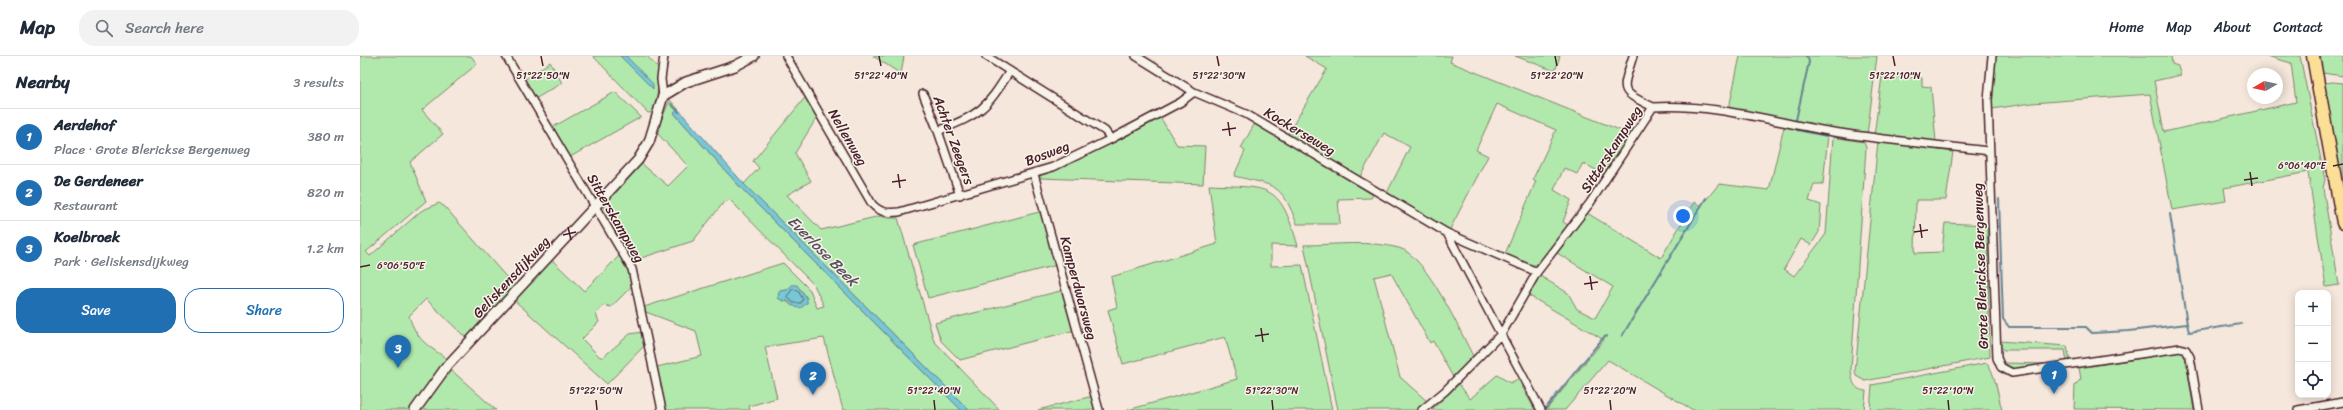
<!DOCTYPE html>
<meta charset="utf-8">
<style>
:root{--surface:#fff;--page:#f2f2f3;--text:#1f2937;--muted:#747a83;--line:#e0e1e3;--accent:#1f6fb2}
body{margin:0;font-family:Sriracha,sans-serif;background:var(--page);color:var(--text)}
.controls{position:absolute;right:12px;bottom:12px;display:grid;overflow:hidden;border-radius:8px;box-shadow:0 2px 10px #0003}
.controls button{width:36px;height:36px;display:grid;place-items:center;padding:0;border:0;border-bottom:1px solid var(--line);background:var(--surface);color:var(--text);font:20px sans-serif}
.compass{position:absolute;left:1887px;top:12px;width:36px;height:36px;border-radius:50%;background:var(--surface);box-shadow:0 2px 10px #0003;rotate:261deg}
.you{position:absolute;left:1323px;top:160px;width:14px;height:14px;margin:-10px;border:3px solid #fff;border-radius:50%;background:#1a73e8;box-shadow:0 0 0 6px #1a73e833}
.badge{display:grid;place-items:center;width:26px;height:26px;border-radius:50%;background:var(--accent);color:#fff;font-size:13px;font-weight:700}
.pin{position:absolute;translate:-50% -33px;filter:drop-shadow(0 1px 2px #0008)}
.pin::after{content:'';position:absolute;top:21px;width:14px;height:12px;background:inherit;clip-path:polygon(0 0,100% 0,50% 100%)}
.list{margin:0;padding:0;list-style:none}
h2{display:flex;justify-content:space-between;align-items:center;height:52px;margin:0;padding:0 16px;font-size:17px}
h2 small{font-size:13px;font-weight:400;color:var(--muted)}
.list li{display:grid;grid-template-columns:26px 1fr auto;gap:12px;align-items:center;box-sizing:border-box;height:56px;padding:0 16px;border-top:1px solid var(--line)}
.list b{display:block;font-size:15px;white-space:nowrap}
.list p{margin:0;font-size:13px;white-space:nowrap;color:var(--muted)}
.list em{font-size:13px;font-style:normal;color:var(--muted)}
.actions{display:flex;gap:8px;padding:12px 16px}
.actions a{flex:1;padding:9px 0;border:1px solid var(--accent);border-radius:16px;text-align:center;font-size:14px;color:var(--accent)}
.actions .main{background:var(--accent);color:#fff}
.icon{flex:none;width:22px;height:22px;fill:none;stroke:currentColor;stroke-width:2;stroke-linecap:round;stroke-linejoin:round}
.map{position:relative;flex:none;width:1983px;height:354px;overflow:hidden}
header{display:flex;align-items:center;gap:24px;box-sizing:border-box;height:56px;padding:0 20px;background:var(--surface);border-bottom:1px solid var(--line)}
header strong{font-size:19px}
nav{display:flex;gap:22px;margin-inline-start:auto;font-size:14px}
.search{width:280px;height:36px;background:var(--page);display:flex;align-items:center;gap:10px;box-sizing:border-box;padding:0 14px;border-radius:16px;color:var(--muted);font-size:15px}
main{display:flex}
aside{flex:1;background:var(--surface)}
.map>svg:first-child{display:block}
.green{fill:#b1e9ac;stroke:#7e846c;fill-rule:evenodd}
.water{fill:#78c7d5;stroke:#668491}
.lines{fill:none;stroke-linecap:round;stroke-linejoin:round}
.shore{stroke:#5c626f;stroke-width:1}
.stream{stroke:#668491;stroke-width:2}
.minor-casing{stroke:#4a1f2b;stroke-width:10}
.tertiary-casing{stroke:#4a1f2b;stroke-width:12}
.primary-casing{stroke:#4a1f2b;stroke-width:15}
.minor{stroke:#f7f3e8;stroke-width:7}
.tertiary{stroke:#f7f3e8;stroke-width:9}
.primary{stroke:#fbdf96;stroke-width:12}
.ticks{fill:none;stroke:#4a1f2b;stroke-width:1.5}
.labels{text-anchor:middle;stroke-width:3;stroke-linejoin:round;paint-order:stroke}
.street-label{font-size:14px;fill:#4a1f2b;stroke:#f7f3e8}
.water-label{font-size:15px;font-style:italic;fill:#58515e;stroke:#f7f3e8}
.ticks-label{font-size:10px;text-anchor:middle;fill:#4a1f2b;stroke:#f7f3e8;stroke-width:3;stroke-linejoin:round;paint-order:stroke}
</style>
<header>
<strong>Map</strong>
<div class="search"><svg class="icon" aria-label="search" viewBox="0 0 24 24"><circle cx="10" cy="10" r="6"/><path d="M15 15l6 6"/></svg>Search here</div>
<nav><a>Home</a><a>Map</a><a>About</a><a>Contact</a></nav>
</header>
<main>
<aside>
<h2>Nearby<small>3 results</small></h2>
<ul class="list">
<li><span class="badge">1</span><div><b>Aerdehof</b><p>Place · Grote Blerickse Bergenweg</p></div><em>380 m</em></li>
<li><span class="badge">2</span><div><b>De Gerdeneer</b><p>Restaurant</p></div><em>820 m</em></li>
<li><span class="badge">3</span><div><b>Koelbroek</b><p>Park · Geliskensdijkweg</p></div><em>1.2 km</em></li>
</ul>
<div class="actions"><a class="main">Save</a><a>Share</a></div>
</aside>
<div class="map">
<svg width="1983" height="354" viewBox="0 0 1983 354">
<rect width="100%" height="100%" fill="#f5e7db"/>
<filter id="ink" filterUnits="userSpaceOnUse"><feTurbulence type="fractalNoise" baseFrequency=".025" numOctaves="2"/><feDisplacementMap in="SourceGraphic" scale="8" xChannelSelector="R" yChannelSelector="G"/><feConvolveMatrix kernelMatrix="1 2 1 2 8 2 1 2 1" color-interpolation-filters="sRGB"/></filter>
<g filter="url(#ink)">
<path class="green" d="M0,0h111l6,8 -55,46 21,24 -33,28 16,39 -60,51 4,4 51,-45 18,-8 6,4 69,79 -47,53 -41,-40 -17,17c8,25 19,30 40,44l-38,50h-51z
M233,0h54l12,13 -3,43 -8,1z
M513,0h31l-3,18z
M945,0h147l-2,6 182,73 -27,40 -22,-12 -6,11 -13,-6 -10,22 17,10 -8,22 6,4c-6,9 -26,42 -38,39 -9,-1 -18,-8 -26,-11l31,-73 -3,-2 23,-49 -59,-26 -21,46 12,6 -39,75 -63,-36 24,-48 -26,-14 -25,46 -72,-44 40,-66z
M1155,0h45l-5,15z
M1380,0h137l-10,79 -32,-5 -106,-22z
M1636,0h175l1,8 6,2 3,9 -27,6 10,51 132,-30 -5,-39 -24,-7h33l25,124 -2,8 16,97 -13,2 -18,-115 -84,16 2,13 -54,9 -22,-116 -118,9 -40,6v-29z
M1959,0h24v20l-21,-3z
M190,6l12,21 -27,16 -11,-19z
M1522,20l40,2v8l9,1 5,55 -62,-6z
M1973,26l10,1v104l-19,-104z
M255,36l26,25 -71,40 -17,-30z
M448,38l11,20 -24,39 16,28 -24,14 34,35 59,-14 8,2h10l36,123 66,69h-31l-225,-226 15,-16 -6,-7z
M310,44l8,9 -4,4 66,74 221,223h-118l-19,-72 -59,9 12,51 -28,8 1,4h-84l-9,-43 45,-11 -6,-25 -50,-19 -2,-5 139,-44 27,27 7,18 7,-2 -10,-21 -84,-85 -6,2 -31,39 -61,20 -29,-54 39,-43 26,22 20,-20 -32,-34zM432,229c9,4 14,8 15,18l-15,3 -6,-5h-3l-4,-10 8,-1z
M800,61l17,28 28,1 -2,38 -163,-6 -1,-2 21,-8z
M895,67l118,72 -2,3 -33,1 2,25h-43c-16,-42 -22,-38 -63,-48l11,-25 -4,-3z
M1424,71l44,8 -5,49h-9l-5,17 12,4 -2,27 -8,13 -10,-6 -17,30 10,7 32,-42 7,-97 31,5 2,6 -15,221c1,11 2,21 15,22l-2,19h-171l-85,-50 -43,50h-19l58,-70 -76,-45 12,-19 28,17 9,16 18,9 18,-31 -56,-34 30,-40 74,45 33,-56 7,4 18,-22 50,6z
M1518,85l75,11 -7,48h-30l-1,53 27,-1 3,-29 42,2 3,132 -125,24 -9,-5 -1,-5z
M849,129c62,3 70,-3 89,61l-27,-1v21l31,-1 30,145h-204l109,-31 -12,-42 -102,27 -15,-54 9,-3 -6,-30 106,-33z
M683,155l14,54 -129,33 -15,-53z
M944,189c30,0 65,-5 95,3 27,7 62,85 75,110l-20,21 -21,-38 -3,2 -39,-70 -17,4 26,100 29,26 -9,7h-82z
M262,197l7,17 3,16 -21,21 -7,-2 -8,9 3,8 -17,17 18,18h3l27,-23 12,-2 3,13 -38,39 -93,-84 38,-40 32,31z
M704,234l11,40 -115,30 -19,-19 -6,-18z
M1639,285l68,5 3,16 -3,1 -2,-13h-61l-5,-4z
M1821,296l4,3 9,55 -120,-1 1,-24 6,-6 -2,-11z
M1627,307c8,9 11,34 15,47h-132l2,-25z
M1643,307l47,1 -37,5 -6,-1z
M90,313l46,41h-75z
M1137,319l13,8 8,-4 17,31h-104l28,-26 11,15z
M733,340l4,14h-59z"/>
<path class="water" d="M260,0h6l27,28v5z
M318,53l66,75 225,226h-8l-221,-223 -66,-74z
M432,229h5l10,13v5c-10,10 -12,2 -20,-2 -4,-1 -6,0 -9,-3l1,-7 8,-1z"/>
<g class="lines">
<path class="shore" d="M433,233l5,2 5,8 -2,4h-7l-7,-6z"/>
<path class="stream" d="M311,48l8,8
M1436,64l13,-58 -1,-4 -2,-2
M1437,74l30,6
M1639,143l4,120 6,8h77l6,6 37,-2 58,-7 -17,-110
M1827,268l2,8 52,-8
M1262,280l84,-138
M1185,353l58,-71 4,-2"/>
<g class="minor-casing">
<path id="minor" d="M146,0l126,213 30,141
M426,0l86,148c8,9 16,9 27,8l154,-45 58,-28 70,-37 13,-10
M626,0l119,75 6,8
M776,0l58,36 52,22 201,119 90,39
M1273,0c-11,36 -15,34 20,51
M1632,0l-4,44 9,258 4,9 11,6 168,-25 6,2 4,7 9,53
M563,38l15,37 22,64
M303,40l-2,-17 3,-23
M1293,51c60,-4 121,15 180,25 52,8 104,13 156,19
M578,75c44,-18 47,-21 72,-60
M674,118l65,236
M1087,177l94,177
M1062,354l23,-19 57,-58 35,-61 53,-69 63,-96
M1938,354l45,-8"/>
</g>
<g class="tertiary-casing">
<path id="tertiary" d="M55,354l32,-44 191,-206 11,-18 14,-46 23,-14 49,-16 19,-10"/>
</g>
<g class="primary-casing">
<path id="primary" d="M1953,0l30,167"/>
</g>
<use href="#minor" class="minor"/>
<use href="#tertiary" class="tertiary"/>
<use href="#primary" class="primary"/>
</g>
</g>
<path class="ticks" d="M181,0l2,10M519,0l2,10M857,0l2,10M1195,0l2,10M1533,0l2,10M868,66l2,14M862,74l14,-2M1973,110l10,-2M1890,116l2,14M538,118l2,14M1884,124l14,-2M532,126l14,-2M1560,168l2,14M208,171l3,13M1554,176l14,-2M203,179l13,-3M0,211l10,-2M1230,220l2,14M1224,228l14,-2M901,272l2,14M895,280l14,-2M236,344l1,10M574,344l1,10M912,344l1,10M1250,344l1,10M1588,344l1,10"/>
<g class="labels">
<g class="street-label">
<text transform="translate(940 75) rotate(31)" y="5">Kockerseweg</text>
<text transform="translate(488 81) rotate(60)" y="5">Nellenweg</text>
<text transform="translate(594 84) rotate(70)" y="5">Achter Zeegers</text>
<text transform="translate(1251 93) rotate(-57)" y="5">Sitterskampweg</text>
<text transform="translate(687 97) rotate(-21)" y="5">Bosweg</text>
<text transform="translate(256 162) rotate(60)" y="5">Sitterskampweg</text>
<text transform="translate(1620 210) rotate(-92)" y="5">Grote Blerickse Bergenweg</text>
<text transform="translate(151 221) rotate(-47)" y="5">Geliskensdijkweg</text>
<text transform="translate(719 232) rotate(75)" y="5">Kamperdwarsweg</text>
</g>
<g class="water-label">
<text transform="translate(463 195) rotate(45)" y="5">Everlose Beek</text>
</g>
</g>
<g class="ticks-label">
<text x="183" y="23">51°22'50"N</text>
<text x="521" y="23">51°22'40"N</text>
<text x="859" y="23">51°22'30"N</text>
<text x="1535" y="23">51°22'10"N</text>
<text x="1197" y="23">51°22'20"N</text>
<text x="1942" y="113">6°06'40"E</text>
<text x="41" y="213">6°06'50"E</text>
<text x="236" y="338">51°22'50"N</text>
<text x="574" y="338">51°22'40"N</text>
<text x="912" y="338">51°22'30"N</text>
<text x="1250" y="338">51°22'20"N</text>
<text x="1588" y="338">51°22'10"N</text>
</g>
</svg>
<div class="controls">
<button>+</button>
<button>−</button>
<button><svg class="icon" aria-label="locate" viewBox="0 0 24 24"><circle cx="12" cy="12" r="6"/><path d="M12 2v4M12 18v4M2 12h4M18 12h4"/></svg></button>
</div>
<svg class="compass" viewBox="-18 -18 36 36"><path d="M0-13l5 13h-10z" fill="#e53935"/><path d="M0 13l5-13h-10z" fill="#747a83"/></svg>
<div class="you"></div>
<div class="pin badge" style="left:1694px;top:338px">1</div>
<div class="pin badge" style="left:453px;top:339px">2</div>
<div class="pin badge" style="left:38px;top:312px">3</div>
</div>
</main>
